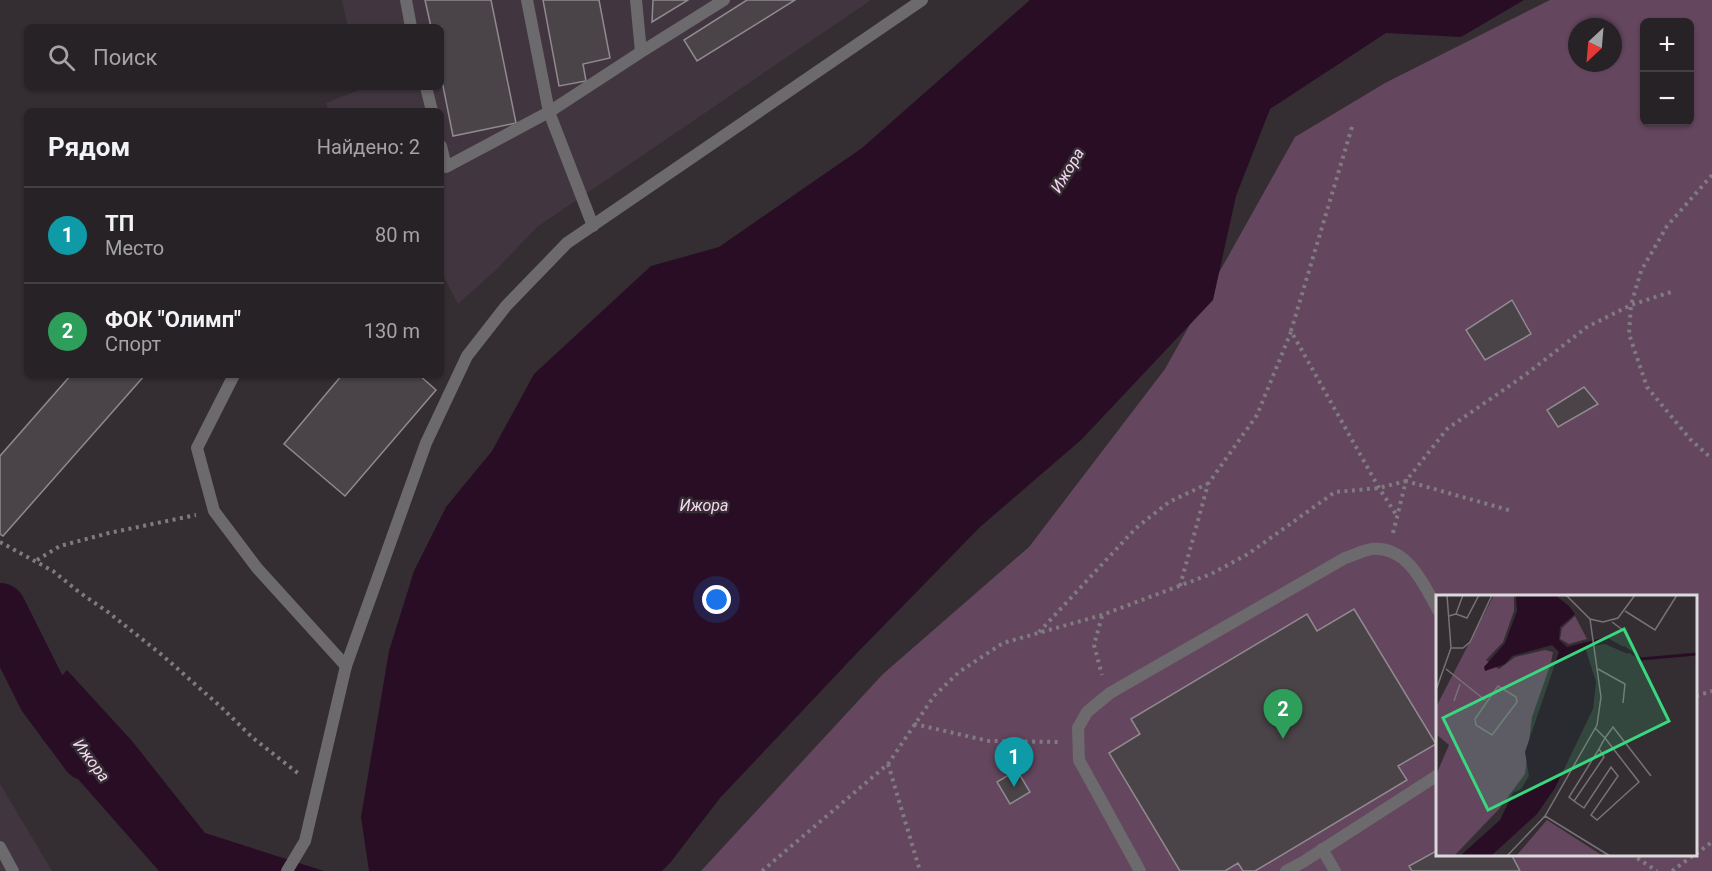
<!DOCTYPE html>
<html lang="ru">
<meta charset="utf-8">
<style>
:root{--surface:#272226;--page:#2f2a2e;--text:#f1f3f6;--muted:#a4a4a7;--line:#433f43;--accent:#39d87f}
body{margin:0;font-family:Roboto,sans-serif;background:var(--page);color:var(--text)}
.controls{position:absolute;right:18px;top:18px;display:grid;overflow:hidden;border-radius:9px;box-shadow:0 2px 4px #0004}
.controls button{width:54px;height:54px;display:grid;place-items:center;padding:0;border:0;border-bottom:2px solid var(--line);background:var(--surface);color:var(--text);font:30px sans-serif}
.compass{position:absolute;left:1568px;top:18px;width:54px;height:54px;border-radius:50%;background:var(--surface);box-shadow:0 2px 4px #0004;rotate:206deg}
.you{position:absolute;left:717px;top:600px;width:21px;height:21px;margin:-15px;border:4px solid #fff;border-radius:50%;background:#1a73e8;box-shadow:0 0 0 9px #1a73e833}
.badge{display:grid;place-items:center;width:39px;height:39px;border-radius:50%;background:var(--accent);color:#fff;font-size:20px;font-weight:700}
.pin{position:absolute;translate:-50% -50px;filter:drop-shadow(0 2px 3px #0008)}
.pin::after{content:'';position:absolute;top:32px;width:21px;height:18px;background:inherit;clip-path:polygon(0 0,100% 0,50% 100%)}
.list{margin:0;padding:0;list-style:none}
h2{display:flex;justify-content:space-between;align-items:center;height:78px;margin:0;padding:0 24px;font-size:26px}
h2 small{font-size:20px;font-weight:400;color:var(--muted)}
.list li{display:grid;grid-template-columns:39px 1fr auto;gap:18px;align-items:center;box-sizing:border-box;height:96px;padding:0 24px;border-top:2px solid var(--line)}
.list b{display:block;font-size:22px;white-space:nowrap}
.list p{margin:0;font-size:20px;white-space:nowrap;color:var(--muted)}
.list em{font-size:20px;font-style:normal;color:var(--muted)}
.icon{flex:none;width:33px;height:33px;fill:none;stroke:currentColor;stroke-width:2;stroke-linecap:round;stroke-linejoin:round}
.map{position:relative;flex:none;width:1712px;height:871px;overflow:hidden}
.search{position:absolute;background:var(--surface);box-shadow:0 2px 4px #0004;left:24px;top:24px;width:420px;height:66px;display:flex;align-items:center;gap:15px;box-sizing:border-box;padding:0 21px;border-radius:9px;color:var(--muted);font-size:22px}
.panel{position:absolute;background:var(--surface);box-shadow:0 2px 4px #0004;left:24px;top:108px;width:420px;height:270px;border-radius:9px}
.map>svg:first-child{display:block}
.built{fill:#41363f}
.green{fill:#64465e;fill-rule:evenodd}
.water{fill:#280d24}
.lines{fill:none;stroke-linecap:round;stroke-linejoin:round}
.river{stroke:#280d24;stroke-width:52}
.building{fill:#4a4448;stroke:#90898f;stroke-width:1.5}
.path{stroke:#7f7b7f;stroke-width:4;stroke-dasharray:3 4.5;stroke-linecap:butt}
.lane{stroke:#6c6a6c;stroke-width:12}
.street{stroke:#6c6a6c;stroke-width:12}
.labels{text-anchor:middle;stroke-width:5;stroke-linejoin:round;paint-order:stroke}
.water-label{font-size:16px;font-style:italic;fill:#f9d6f1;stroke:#342e33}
.inset-river{fill:none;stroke:#280d24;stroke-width:3}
.inset-road{fill:none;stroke:#777277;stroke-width:1.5}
.view{fill:#39d87f;fill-opacity:0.15;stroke:#39d87f;stroke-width:3}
.inset-edge{fill:none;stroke:#dcd9dc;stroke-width:3}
</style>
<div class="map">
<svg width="1712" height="871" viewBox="0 0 1712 871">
<rect width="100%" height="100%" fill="#342e33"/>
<path class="built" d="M342,0h529l-334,227 -40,42 -39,35 -17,-33v-160h-112l-3,-8 38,-15v-1h77v-60h-93z
M0,784l52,87h-52z"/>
<path class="green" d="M1550,0h162v871h-1011l182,-197 146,-127 136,-178 130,-232 90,-54zM1644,22h46v100h-46zM1577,27h36v36h-36zM1438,596h258v258h-258z"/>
<path class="water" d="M1030,0h494l-63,37 -75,-4 -116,76 -34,87 -23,104 -132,140 -101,87 -123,126 -137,145 -50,65 -8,8h-293l-8,-54 28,-166 25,-80 32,-64 46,-56 42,-77 117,-108 68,-19 143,-99z
M67,670l65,71 73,92 119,38h-165l-118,-134 3,-40z"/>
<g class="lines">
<path class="river" d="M0,609l44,88 43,58"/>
</g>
<path class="building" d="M425,0h66l25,123 -63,13 -12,-60v-49h-10z
M543,0h56l11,58 -27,6 3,17 -27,5z
M653,0h35l-36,22z
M747,0h48l-98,61 -13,-21z
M1512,300l19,34 -46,26 -19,-30z
M71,375h74l-142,161 -3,-2v-78z
M342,375h77l17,15 -91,106 -61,-52z
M1584,387l14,17 -40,23 -11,-17z
M1354,609l82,135 -38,22 9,14 -152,91h-12l-5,-8 -13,8h-45l-71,-118 31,-19 -9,-15 176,-105 10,17z
M1017,770l13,22 -20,12 -13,-22z
M1438,850v4h73l9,17h-108l-3,-5z"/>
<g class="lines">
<path class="path" d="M1352,127l-61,204 88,157 18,28
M1712,175l-45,51 -26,45 -10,34 -2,29 18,53 43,52 22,20
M1393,533l13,-52 106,30
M0,542l53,29 26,21 29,20 54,43 59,52 32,31 46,36
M37,560l23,-14 49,-13 87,-18
M1180,586l28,-102 49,-69 34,-83
M1102,616l-8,29 8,30
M1039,632l97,-104 33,-26 38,-18
M1696,696l16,-5
M914,724l75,17 70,1
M888,764l32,107
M1631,854l26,17
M1696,854l16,-12
M762,871l126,-107 46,-68 25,-24 44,-29 99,-28 109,-41 37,-20 87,-62 44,-4 27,-7 41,-52 78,-54 62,-48 44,-22 43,-14
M1672,871l23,-17"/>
<path class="lane" d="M406,0l5,27
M527,0l22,112 44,114
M641,52l83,-52
M426,87l6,24
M441,146l5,21 103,-55 92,-60 -5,-52
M234,375l-37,73 17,63 43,57 89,98
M0,847l13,24
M1322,849l13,22
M1140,871l-61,-111 -1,-32 9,-16 23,-19 235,-135c9,-3 19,-8 27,-9 36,-3 52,36 66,61
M1286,871l17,-9 135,-87"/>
<path class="street" d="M287,871l18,-30 41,-175 80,-223 41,-87 39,-50 61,-63 355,-243"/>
</g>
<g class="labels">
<g class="water-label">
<text transform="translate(1067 170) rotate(-59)" y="6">Ижора</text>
<text x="704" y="511">Ижора</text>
<text transform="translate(92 760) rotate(53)" y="6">Ижора</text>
</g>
</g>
<g transform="translate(1436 595)">
<rect width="261" height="261" fill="#342e33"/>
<path d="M58,0h20v16l-11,31 -17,18 13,9 16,-12 30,-7 8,2 -2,11 -19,54 -7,57 -26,35 -45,47h-18v-81l13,-30 -13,-11v-27zM139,21l12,23 -18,5 -9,-5 2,-11zM111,225l56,36h-87z" fill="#64465e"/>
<path d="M80,0h39l14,11 6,8 -15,13 -1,13 8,7 39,-10 23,13 -1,4 -23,-10 -20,3 11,35 -3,27 -38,79 -18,26 -46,42h-31l40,-36 13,-27 8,-4 8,-13 -4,-24 34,-100 -7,-7 -40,11 -7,8 -20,7 -1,-4 21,-24 12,-32z" fill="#280d24"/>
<path class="inset-river" d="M187,52l18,12 56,-5"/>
<path class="inset-road" d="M130,0l24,24 13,3 15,-4 17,-23M189,16l30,19 22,-35M20,19l11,4 12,-23M13,21l7,-2 7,-19M176,27l15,11M15,53h12l7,-6 22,-47M10,74l39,31M162,74l27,15 -2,19M62,91l18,11 1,5 -25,33 -16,-10 -1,-6zM0,95l15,-42 -4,-53M18,106l6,-17M159,133l10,10 34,44 -42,38 -6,-5 27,-39 -7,-9 -27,41 -10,-7 30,-44 -5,-8 6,-11 8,-11 38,49M138,206l-5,-4 30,-48M109,221l65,40M71,261l38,-40 52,-91 4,-28 -11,-78"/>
<path class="view" d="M188,34l45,92 -181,89 -45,-92z"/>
<rect width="261" height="261" class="inset-edge"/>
</g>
</svg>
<div class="controls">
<button>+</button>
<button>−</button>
</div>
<svg class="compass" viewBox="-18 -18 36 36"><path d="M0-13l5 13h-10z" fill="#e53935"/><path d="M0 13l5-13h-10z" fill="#a4a4a7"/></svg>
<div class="you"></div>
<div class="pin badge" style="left:1014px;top:787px;background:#0f9aa8">1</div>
<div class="pin badge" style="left:1283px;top:739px;background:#2e9e5b">2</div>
<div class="search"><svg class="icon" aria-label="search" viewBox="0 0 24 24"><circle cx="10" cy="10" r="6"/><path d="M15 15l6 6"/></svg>Поиск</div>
<section class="panel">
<h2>Рядом<small>Найдено: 2</small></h2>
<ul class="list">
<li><span class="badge" style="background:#0f9aa8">1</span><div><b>ТП</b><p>Место</p></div><em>80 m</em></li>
<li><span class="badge" style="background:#2e9e5b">2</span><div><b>ФОК &quot;Олимп&quot;</b><p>Спорт</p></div><em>130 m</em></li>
</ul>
</section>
</div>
